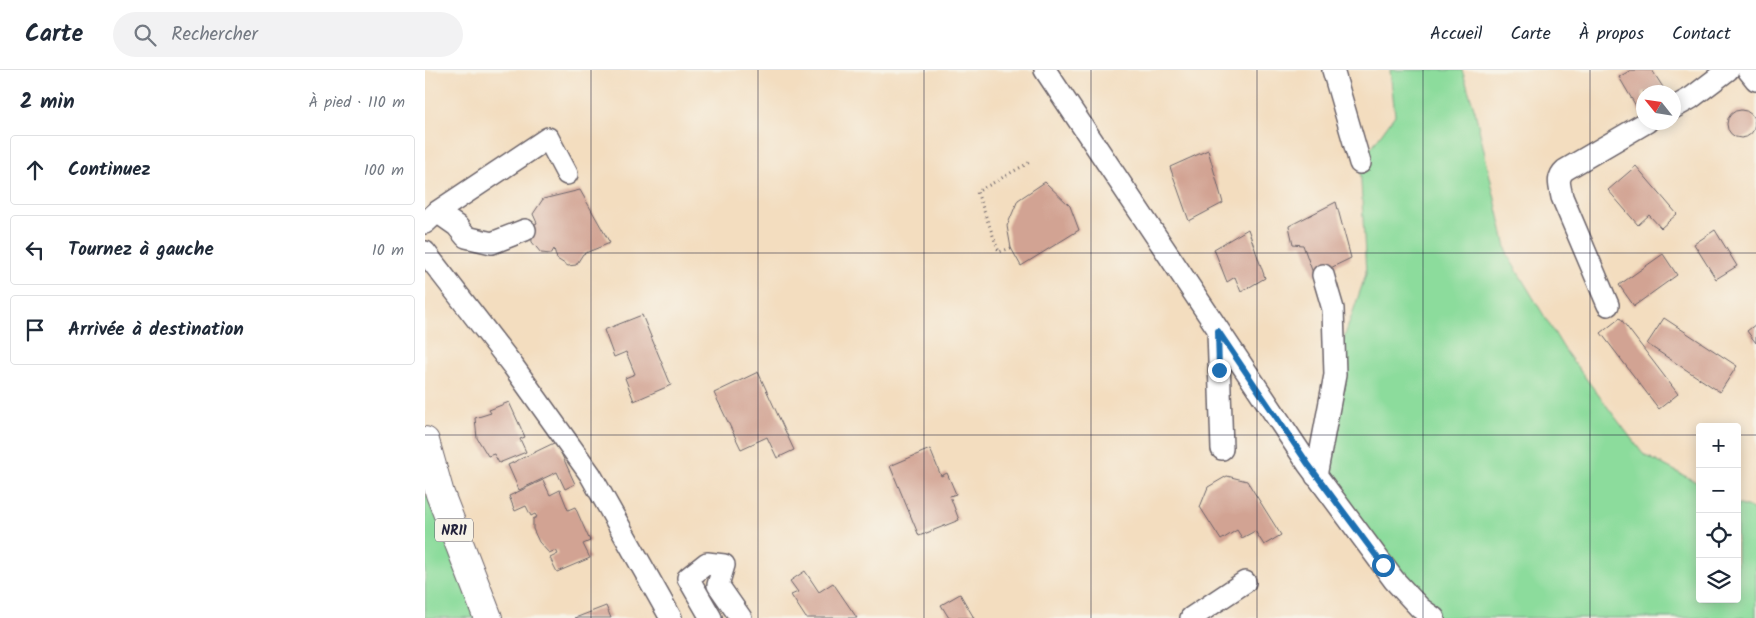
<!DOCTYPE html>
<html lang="fr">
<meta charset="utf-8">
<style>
:root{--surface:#fff;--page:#f2f2f3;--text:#1f2937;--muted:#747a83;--line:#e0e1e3}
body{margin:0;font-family:Kalam,sans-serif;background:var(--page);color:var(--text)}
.controls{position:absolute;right:15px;bottom:15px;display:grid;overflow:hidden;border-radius:5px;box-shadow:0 2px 12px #0003}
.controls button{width:45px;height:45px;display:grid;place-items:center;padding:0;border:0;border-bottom:1px solid var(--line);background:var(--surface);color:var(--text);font:25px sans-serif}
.compass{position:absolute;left:1211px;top:15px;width:45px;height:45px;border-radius:50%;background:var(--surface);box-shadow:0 2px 12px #0003;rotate:300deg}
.stop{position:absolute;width:15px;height:15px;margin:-11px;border:4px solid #1f6fb2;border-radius:50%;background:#fff}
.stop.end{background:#1f6fb2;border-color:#fff;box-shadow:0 1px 5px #0008}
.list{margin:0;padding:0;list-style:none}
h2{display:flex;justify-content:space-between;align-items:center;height:65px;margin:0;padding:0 20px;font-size:21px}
h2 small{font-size:16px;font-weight:400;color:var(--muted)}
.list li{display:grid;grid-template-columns:32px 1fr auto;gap:15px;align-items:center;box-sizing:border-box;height:70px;margin:0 10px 10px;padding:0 10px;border:1px solid var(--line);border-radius:5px}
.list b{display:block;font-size:19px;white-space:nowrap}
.list em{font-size:16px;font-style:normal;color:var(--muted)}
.icon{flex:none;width:28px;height:28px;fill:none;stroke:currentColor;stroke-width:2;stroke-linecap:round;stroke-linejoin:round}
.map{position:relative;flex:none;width:1331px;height:548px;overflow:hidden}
header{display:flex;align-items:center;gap:30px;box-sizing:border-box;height:70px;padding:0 25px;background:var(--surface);border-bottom:1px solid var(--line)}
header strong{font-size:24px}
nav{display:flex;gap:28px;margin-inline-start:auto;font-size:18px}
.search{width:350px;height:45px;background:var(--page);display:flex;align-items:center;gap:12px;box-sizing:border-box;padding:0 18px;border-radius:28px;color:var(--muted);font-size:19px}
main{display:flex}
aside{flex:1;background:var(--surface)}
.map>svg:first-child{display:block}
.green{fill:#8cdc9c;stroke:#577f6c}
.building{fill:#d2a393}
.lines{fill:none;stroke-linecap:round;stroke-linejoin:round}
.minor-casing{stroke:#6b6369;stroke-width:24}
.highway-casing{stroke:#6b6369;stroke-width:30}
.path{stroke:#6b6369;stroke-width:3;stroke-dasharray:1 4;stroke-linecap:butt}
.minor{stroke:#fff;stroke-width:21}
.highway{stroke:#fff;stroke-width:28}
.route{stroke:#1f6fb2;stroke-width:6}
.grid{fill:none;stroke:#22223b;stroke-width:1;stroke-opacity:0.55}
.labels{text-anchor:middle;stroke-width:4.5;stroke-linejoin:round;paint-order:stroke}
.shield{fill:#f7f3e8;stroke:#62616f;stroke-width:1}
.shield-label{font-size:14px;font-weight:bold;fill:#22223b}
</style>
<header>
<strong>Carte</strong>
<div class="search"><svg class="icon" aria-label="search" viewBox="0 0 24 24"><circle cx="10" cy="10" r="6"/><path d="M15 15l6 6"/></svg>Rechercher</div>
<nav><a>Accueil</a><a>Carte</a><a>À propos</a><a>Contact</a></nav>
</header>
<main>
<aside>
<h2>2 min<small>À pied · 110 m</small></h2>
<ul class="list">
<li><svg class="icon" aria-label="ahead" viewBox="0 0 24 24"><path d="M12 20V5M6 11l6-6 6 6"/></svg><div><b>Continuez</b></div><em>100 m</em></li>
<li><svg class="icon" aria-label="left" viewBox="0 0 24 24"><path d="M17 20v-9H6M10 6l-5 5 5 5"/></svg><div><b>Tournez à gauche</b></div><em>10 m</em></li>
<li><svg class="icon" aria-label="arrive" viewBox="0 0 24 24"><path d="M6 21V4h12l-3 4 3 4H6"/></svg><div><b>Arrivée à destination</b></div></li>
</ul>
</aside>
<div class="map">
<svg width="1331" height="548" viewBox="0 0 1331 548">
<rect width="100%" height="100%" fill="#f7f3e8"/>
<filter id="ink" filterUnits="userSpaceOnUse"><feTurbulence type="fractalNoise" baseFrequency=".02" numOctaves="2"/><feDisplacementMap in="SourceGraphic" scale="10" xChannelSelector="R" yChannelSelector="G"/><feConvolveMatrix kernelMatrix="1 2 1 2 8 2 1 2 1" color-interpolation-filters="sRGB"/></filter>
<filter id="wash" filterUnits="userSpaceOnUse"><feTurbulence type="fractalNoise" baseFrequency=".0096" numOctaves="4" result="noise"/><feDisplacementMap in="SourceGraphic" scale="20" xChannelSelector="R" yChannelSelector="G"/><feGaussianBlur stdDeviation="1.12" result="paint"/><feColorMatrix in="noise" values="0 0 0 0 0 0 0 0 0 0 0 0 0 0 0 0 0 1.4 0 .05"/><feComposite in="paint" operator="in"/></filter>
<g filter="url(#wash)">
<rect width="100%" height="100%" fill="#f3ddbf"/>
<path class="green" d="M965,0h72l13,41 33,145 58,96 77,102 57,30v115h37v-95l19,6v108h-333l-111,-137 23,-117 31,-90 -6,-111 35,-48z
M15,424l48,124h-63v-122z"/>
<g id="blocks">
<path class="building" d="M1206,0h21l14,22h-23v26l-24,-41z
M1302 54a14 14 0 1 1 28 0a14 14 0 1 1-28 0Z
M783,80l15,53 -34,18 -19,-54z
M1211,96l41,48 -16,14 -12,-13 -11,10 -30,-35z
M620,112l25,24 9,24 -58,36 -10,-18 -4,-22 11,-26z
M155,120l30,53 -27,11 -7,11 -8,1 -11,-7 -3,-10 -3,5 -10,-1 -9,-11 -1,-16 6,-3 -4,-9 10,-15z
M911,132l15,56 -37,18 -11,-31 -10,-1 -4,-18z
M823,159l17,49 -24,14 -6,-15 -8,5 -13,-33z
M1290,160l22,36 -21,13 -22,-35z
M1238,184l14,21 -43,31 -15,-21z
M217,245l29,70 -37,16 -9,-23 10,-4 -9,-22 -12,5 -10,-27z
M1195,248l58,76 -19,15 -58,-76z
M1239,248l73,48 -17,26 -73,-48z
M1331,254v19l-9,-12z
M333,302l36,78 -17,8 -10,-21 -26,12 -27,-56z
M84,332l16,35 -5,2 6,13 -27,11 -5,-9 -6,2 -11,-18 -2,-20 16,-5 -2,-3z
M131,372l19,42 -10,5 -8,-17 -38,18 -11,-25z
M505,379l11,27 6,-3 9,21 -6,2 9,24 -40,16 -29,-70z
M802,406l20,5 34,54 -17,10 -9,-14 -13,7 -5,-8 -16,10 -21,-33 8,-20z
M118,410l7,15 10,-5 8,20 7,-3 15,34 -7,3 7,14 -33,14 -7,-14 8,-4 -2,-4 -7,3 -10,-11 -6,-13v-10l4,-2 -2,-3 -4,2 -5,-10 -11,5 -6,-15z
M380,501l14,21 14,-9 24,35h-51l-15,-23 7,-3 -8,-11z
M535,524l14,24h-25l-8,-13z
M181,536l5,12h-36z"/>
</g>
</g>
<g filter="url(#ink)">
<use href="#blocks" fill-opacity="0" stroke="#6b6369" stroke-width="1"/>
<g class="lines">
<g class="minor-casing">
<path id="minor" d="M620,0l263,394 86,116 26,28 14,10
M908,0l27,93
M1323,0l8,10
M1248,38l18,-10 37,-28
M12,142l111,-74 19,36
M0,153l12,-11 20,14 9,11 26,6 33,-13
M0,182l88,114 77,108 81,144
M1183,235l-46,-108c-2,-11 -6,-19 3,-27l82,-48
M793,261l4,118
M891,406l19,-101 -2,-66 -10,-34
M286,548l-23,-40 19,-15 17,2 -6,20 23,33
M766,548l54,-36"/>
</g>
<g class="highway-casing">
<path id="highway" d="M0,371l15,53 48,124"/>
</g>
<path class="path" d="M586,178l-12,4 -22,-60 53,-30"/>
<use href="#minor" class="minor"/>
<use href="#highway" class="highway"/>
</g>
</g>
<g class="lines" filter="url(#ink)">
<path class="route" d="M794,300l-1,-39 90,133 75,101"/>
</g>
<path class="grid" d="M166,0v548M333,0v548M499,0v548M666,0v548M832,0v548M998,0v548M1165,0v548M0,183h1331M0,365h1275M1312,365h19"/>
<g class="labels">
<rect class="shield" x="10" y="448.5" width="38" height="23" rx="4"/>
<g class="shield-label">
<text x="29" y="465">NR11</text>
</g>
</g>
</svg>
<div class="controls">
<button>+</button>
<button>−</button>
<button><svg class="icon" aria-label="locate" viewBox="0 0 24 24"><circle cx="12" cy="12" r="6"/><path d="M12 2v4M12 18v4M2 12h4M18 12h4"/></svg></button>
<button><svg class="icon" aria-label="layers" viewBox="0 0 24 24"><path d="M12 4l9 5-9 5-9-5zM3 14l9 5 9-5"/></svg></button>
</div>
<svg class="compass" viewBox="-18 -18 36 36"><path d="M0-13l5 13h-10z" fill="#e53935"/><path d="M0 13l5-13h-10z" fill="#747a83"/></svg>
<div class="stop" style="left:958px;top:495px"></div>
<div class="stop end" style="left:794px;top:300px"></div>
</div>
</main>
